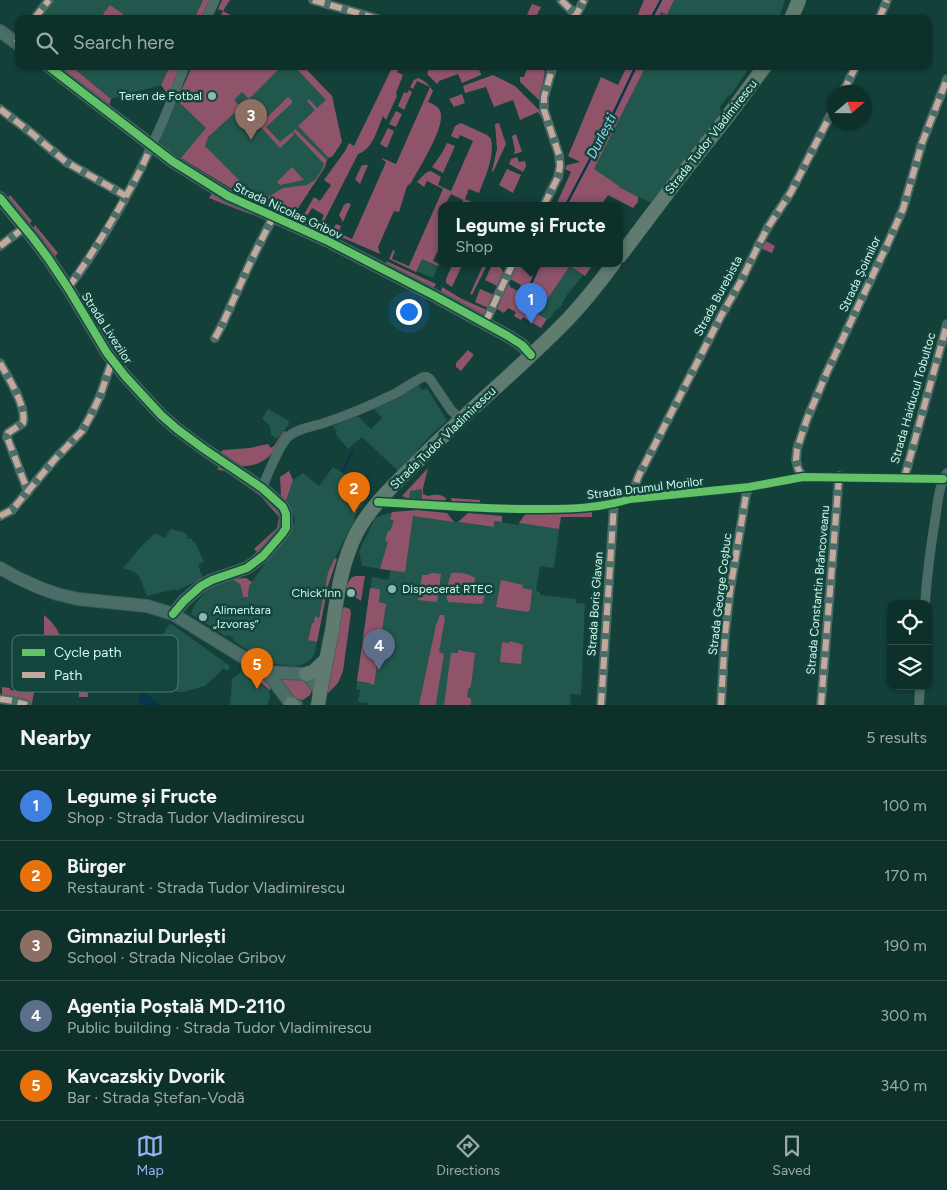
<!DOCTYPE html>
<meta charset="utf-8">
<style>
:root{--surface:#0e302b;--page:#173833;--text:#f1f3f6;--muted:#9ba9a9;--line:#2e4b47;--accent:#95b2f1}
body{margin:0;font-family:Figtree,sans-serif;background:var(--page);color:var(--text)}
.controls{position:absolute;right:15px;bottom:15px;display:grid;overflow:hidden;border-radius:10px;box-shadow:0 1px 4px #0004}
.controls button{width:45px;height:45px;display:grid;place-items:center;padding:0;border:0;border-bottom:1px solid var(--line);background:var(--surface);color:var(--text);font:25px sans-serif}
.compass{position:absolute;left:827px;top:85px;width:45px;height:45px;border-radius:50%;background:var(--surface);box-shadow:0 1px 4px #0004;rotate:70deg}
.you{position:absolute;left:408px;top:311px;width:18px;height:18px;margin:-12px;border:4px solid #fff;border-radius:50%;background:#1a73e8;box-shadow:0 0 0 8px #1a73e833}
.badge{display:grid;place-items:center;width:32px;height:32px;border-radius:50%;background:var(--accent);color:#fff;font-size:16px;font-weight:700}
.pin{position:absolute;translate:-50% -41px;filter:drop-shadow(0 1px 2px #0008)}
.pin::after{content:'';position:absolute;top:26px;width:18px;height:15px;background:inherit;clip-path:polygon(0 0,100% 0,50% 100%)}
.popup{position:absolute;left:438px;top:202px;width:185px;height:65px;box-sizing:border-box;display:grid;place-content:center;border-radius:10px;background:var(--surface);filter:drop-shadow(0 1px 4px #0005);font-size:16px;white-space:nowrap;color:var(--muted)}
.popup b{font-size:19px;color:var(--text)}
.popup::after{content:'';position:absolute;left:50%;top:100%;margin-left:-10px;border:10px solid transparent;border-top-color:var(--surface)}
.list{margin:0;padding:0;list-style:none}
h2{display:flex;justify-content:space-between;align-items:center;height:65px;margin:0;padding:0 20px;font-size:21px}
h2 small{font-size:16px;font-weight:400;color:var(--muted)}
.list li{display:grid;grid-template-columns:32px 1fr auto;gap:15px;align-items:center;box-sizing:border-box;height:70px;padding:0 20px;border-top:1px solid var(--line)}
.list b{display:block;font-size:19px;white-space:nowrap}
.list p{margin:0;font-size:16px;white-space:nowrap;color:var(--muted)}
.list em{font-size:16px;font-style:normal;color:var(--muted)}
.icon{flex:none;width:28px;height:28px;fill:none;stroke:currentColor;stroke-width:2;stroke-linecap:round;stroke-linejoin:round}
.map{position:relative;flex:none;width:947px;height:705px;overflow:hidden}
.search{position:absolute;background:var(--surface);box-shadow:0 1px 4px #0004;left:15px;right:15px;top:15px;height:55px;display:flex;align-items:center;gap:12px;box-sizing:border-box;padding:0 18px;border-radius:10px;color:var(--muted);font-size:19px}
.sheet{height:415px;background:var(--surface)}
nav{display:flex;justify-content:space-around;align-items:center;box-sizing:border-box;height:70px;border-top:1px solid var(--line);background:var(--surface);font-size:14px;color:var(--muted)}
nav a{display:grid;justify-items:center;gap:2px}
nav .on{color:var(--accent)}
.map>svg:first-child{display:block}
.built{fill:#22574d}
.green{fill:#8f546a}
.water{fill:#07364b}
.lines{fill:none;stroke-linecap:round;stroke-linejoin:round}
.stream{stroke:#07364b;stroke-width:2.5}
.street-casing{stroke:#3b5d56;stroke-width:10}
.secondary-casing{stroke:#3b5d56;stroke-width:14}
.primary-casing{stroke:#3b5d56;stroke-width:15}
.street{stroke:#4b6d67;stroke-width:9}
.secondary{stroke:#4b6d67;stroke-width:12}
.primary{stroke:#607c70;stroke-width:14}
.quiet{stroke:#c3a89e;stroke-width:6;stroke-dasharray:12 6;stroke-linecap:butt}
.cycleway-casing{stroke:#13453c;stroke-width:11}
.cycleway{stroke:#61c268;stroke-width:8}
.poi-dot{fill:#8db8ae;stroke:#13453c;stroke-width:2}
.labels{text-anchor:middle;stroke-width:5;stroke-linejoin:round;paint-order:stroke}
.poi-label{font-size:12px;fill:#cef8ed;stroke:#13453c;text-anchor:end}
.street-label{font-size:12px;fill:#cef8ed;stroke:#13453c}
.water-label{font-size:14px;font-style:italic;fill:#99d5fc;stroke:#13453c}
.key{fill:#13453c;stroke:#4b7b71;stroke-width:1}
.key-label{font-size:14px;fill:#cef8ed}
</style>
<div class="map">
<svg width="947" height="705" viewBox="0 0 947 705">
<rect width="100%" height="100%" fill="#134039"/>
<path class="built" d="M52,0h151l-9,19h-156z
M674,0h111l-6,19h-121l3,-7 6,3z
M71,66h99l-9,19 -50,14z
M198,66h105l29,30 10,46 -10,15h-2l-4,5 -1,5 -32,49 -29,-12 -1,-4 -4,-2 -2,3 -20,-9 -56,-34 -21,-14v-6l32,-71z
M646,66h104l-19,29 -3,1 -8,11 1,5 -6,9 -64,81 -16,-6 -16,-9 -25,-18z
M422,258l16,8 -5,12 -17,-7z
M570,266l13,9 -16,20 -6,11 -6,5 -6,8h-2l-10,-5z
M419,385l3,5 5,-2 20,33 -12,10 -18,19 2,2 -21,19 -36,-34 -14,12 -13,-16 2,-1 -4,-6 25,-10 13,13 11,-11 -8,-9 5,-2z
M268,409l20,11 1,4 -11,15 -7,-4 -1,-9 -8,-7z
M333,467l14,9 -1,2 24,15 -11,16 -1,1 -4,8 1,1 -27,53 -9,46 -3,-1 -2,6h-2l-4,16 9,3 -2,10 -2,5 -3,3 -8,5 -10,1 -23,-3 -15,-8 -21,-15 1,-2 -6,-3 -1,2 -36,-23 4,-10 10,-12 16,-10 11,-3 8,5 3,12 5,1 1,-11 45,-62 1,-3 -2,-8 -7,-12 7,-21 10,-7 16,13z
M418,489h4v11l-13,-1v-8z
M392,512l-2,5 23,-1 80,11 1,-6 25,4v-2l40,6 -5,39 -14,-2 -4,25 4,1v3l36,4v4l9,1 -4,91 -10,-1 -1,11h-202v-2l-10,-1 2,-12 -4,-1 16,-112 17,3 1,-10 -28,-4 -3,-15 16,-33z
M171,529l15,4 2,6h4v2l3,1 9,20 -6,3 5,13 -27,13 -1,-2 -28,7 -8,-20 -5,-4 -11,-4 16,-19 16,-16 10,5z
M170,623l60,43 -2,5 -5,-3 -4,5 -14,13 -22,6 -24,-1 -21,-16z
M242,670l27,21 1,8 -3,6h-37l2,-26 6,-4z"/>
<path class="green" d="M203,0h7l-9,19h-7z
M222,0h8l-7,11 15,8h-19l4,-8 -5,-2z
M644,0h30l-7,15 -6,-3 -3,7h-22z
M532,4l9,3 -6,12h-5l-4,-2z
M110,5l13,9 -3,5h-11l-6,-5z
M56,66h15l40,33 -2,7z
M170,66h11l-7,15 -4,16 -9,-12z
M198,66h84l-33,33 -7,-7 -8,8 7,7 -33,30 -3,9 43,43 7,4 4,5 -2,3 -20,-9 -56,-34 25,-30 -29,-28 15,-33z
M294,66h9l29,30 10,46 -10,15h-2l-1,1 -31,-32 17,-16 -8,-9 2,-2 8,9 9,-8z
M396,66h4l-3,6 6,3 -7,18 1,3 -11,24 -3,-4c-6,14 -10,33 -25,38l-37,73 -2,-1 5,-11 -12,-7 -6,10 -3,-2 11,-19 6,4 11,-16 -7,-5 21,-29 4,-8 5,3 37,-76h4z
M430,66h41l9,5 1,4 -19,8 -4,-9 -19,7v1l-2,2 -10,-10z
M528,66h6l11,5 -5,30 -20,-19v-5h4z
M627,66h19l-52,103 25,17v1l19,10v5l-5,6 -25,-13 -7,10h-45l15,-33 -6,-3 2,-4 13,-3 -12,-6 33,-79 17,8z
M493,75l22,11 28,28v6l-5,-8 -18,8 -7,-20 -19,7 -8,-20 -21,6 -2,-7z
M418,78c8,3 11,7 15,13l-5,11c5,2 10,4 12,9 7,14 -21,57 -29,72l-4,3 -8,26 -5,-1 -16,36 2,7 -48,-21v-2l4,-7 5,2 -2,7 13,6 34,-77 -4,-3v-1l14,6 34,-77 -13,-6 -4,8 -3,-2 4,-7z
M409,90l3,2 -8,18 -6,-4 6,-14 3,1z
M462,94l3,9 -11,4 -5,-8z
M288,97l3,3 1,-1v4l-26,24 14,15 12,-10 2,3 -14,13 -21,-23z
M396,111l6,3 -6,13 -7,-3z
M461,123l26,12 4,4c4,18 -6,38 -12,54l-10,-4 -2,3h1l-3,7 9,4 -1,2h-12l2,-5 -12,-6 -6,11h-3v9l-3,6 3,1v23h-1l-8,17 6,3 -1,2 -16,-7 -6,13 -27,-13 4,-9 2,1 -3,8 17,7 34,-77 -16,-8 -3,6 -7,-5c4,-4 8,-10 14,-11l10,6 -3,8 13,6 22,-50 -13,-6 -2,4 -7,-3 4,-10z
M499,123l7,21 -13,28 -1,-1 5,-22 -2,-25z
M388,128l6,3 -7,17 -7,-4z
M295,129l32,31 -1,2 -1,5 -32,49 -29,-12 -1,-4 20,-12 24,-3 8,-5 8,-12 1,-4 -31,-33z
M516,134l6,18 -9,2 2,-3 -3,-15z
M447,143l8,3 -12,27 -11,-6 10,-14z
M517,157l2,5 6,-1 1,5 -3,6 -14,-8 2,-5z
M362,165h6l-8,19 -5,-5z
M292,167l12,13 -24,5 -3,-3z
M507,169l14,6 -8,18 -14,-8z
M213,192l35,18 4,5 -43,-17z
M10,195l22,26 -3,3 -22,-25z
M347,203l4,1 -8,18 -4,-7 5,-10z
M35,225l23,28 -4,4 -20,-24 -1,-5z
M766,241l9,5 -3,7 -10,-4z
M386,261l50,23 -3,5 -45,-21z
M453,263h10l-11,24 -6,-4v-4z
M484,263h4l-16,32 -2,-1z
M493,263l8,5 2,4 -6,14 -12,-6z
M517,263h77l-9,13 -15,-10 -33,48 10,5 -6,9 -18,-11 -2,3 -7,-4 2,-4 -8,-4 -4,5 -7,-4 10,-25 3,1v2l8,4 3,-6 -11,-6z
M442,287l20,12 25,11 -4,5 -42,-23z
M480,289l14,6 -6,13 -13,-6z
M468,350l5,4v2l-12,15 -5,-4v-4z
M284,431l3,1c-10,15 -16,28 -34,33 -5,1 -12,2 -16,0 -6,-2 -12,-7 -18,-11l4,-4 27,-2 18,-4 3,4 3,-2z
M221,464l52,39 8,10c-1,23 -7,25 -24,39l-3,-3 23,-21 2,-11 -16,-18v-1l-39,-28 -2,1 -5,-2z
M428,468l-5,20v6l5,2c6,-2 13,-2 18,2l-1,4 -23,-2v-11l-12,2 -1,8 -7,-3z
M289,471l4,9 -7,21 -5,-5 -1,-19z
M451,498l29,2v3l-28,-1z
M417,510l30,3 7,9 -41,-6 -8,56 -25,-3 8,-27 -3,-1 3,-10h2l4,-10 -4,-2 2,-7z
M592,510v7h-31l-2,12 -40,-6 7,-10z
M468,513l34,3v6l-8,-1v6l-36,-5z
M335,558l2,1 -9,27 -11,56 -9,-2 4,-17h2l1,-7 4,2 9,-46z
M433,573l8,1 -4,28 -19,-2 4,-25h5z
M451,573c8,-1 17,0 24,5l-1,8 12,2 -3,15 -3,1 -32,-2c-4,-9 1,-20 3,-29z
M355,576h10l-4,25 -6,-4 -7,-2c-3,-7 0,-17 7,-19z
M246,578l6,4 -3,4 -1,11h-6l1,-1 -3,-12 -8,-5z
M501,580l22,5 -1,3 10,2 -2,19 -2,3 -32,-5z
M370,588l9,1 1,2 -1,11 7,2 -12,81 -4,-1v-1l-13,-2z
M344,607l6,2 1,4 -8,58 -5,12 -10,10v-3l15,-82z
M44,615c13,11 16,18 20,35l18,-4 2,7 3,2v6l-1,5 2,31h-9v-37h-28l-7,-27z
M440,615h4l1,4 -6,33 5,2 -8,49v2h-17l17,-80z
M511,641l12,4 -2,19 -21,-2 2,-20 6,1z
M458,650l17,3 -4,33 -3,4 -1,7 4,2v6h-27l7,-52h7z
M246,667l8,5 1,2 4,4h3l8,8v5l-25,-23z
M283,678l21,1 8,11 -2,5 -7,5 -8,-1 -14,-15z
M2,687l8,1v2l24,2 -2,12 -26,-9h-4z"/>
<path class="water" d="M144,692l16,13h-16l-6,-2 3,-10z"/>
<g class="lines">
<path class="stream" d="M651,19l10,-19
M566,205l41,-78 29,-61
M524,300l16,-37
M343,471l10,-21"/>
<g class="street-casing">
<path id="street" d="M313,0l65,19
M561,0l15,15
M34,19l15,-19
M206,19l9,-19
M574,19l10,-19
M879,19l8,-19
M843,92l13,-26
M0,109l29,22 37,31 60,34
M544,205l14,-28 2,-11 -1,-11 -15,-45v-13l9,-31
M0,246l25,-19
M68,288c50,-67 88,-144 117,-222
M485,323l28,-60
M215,338l8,-15 27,-60 23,-46
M0,363c8,14 27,44 23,60l-15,10 -1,4 21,55
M803,477l-5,-8 -2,-9 1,-11 10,-30 20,-47 60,-127 16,-36 19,-66 25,-64
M904,479l43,-155
M262,488c6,-14 16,-41 26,-51 8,-8 23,-10 33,-13 25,-8 51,-19 75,-31 9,-5 17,-11 27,-16h4l3,2 21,31 9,9
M630,499l9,-24 8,-15 74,-144 20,-35 19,-39 8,-15 23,-35 43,-84
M378,502c55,3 110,8 164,7 30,0 59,-1 88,-10l119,-12 54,-10 140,2
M0,516l12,-6 43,-51 27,-28 8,-14 10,-21 12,-35
M925,604c2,-30 6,-60 11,-90 2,-14 3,-29 11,-41
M0,699l13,2 14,4
M601,705l13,-201
M721,705l4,-71 5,-43 16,-96 3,-8
M821,705l18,-229
M919,705l1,-19"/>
</g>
<g class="secondary-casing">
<path id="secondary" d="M0,31l19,14
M48,66l124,95 56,35 98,44 109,56 73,40 14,9 9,10
M0,198l33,40 15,20 20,30 39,65 18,23 36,39 16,14 27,20 58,39 21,19 3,7v14l-4,6 -19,22 -16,12 -35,12 -11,6 -17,15 -11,13
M0,568l18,10 22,10 17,6 21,5 69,7 26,8 94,58 24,32 5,1
M267,672l39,2 7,7 7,11"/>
</g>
<g class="primary-casing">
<path id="primary" d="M791,19l8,-19
M620,256l55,-73 53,-67 37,-50
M306,674l7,-2 13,-12
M291,704l1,1
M318,705c4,-25 9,-49 14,-74 5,-34 9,-68 25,-99 15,-28 41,-51 64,-74 47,-48 101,-91 148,-140 16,-17 31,-36 45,-55"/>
</g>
<use href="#street" class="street"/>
<use href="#secondary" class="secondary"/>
<use href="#primary" class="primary"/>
<path class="quiet" d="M313,0l65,19
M561,0l15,15
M34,19l15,-19
M574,19l10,-19
M879,19l8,-19
M16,43l3,-4
M843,92l13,-26
M0,109l29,22 37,31 60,34
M544,205l14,-28 2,-11 -1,-11 -15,-45v-13l9,-31
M0,246l25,-19
M68,288c18,-25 34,-51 50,-78 12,-21 25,-42 33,-65
M485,323l28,-60
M215,338l8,-15 27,-60 23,-46
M0,363c8,14 27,44 23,60l-15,10 -1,4 21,55
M803,477l-5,-8 -2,-9 1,-11 10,-30 20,-47 60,-127 16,-36 19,-66 25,-64
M904,479l43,-155
M630,499l9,-24 8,-15 74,-144 20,-35 19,-39 8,-15 23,-35 43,-84
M0,516l12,-6 43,-51 27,-28 8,-14 10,-21 12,-35
M0,699l13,2 14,4
M601,705l13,-201
M721,705l4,-71 5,-43 16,-96 3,-8
M821,705l18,-229"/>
<g class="cycleway-casing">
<path id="cycleway" d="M48,66l124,95 56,35 98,44 109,56 73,40 14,9 9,10
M0,198l33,40 15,20 20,30 39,65 18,23 36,39 16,14 27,20 58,39 21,19 3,7v14l-4,6 -19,22 -16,12 -35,12 -11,6 -17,15 -11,13
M378,502c55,3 110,8 164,7 30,0 59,-1 88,-10l119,-12 54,-10 140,2"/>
</g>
<use href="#cycleway" class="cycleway"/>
</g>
<g class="poi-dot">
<circle cx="212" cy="96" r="5"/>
<circle cx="392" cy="589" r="5"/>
<circle cx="351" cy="593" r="5"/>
<circle cx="203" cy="617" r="5"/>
</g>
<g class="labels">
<g class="poi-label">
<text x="202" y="100">Teren de Fotbal</text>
<text x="402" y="593" text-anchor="start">Dispecerat RTEC</text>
<text x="341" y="597">Chick'Inn</text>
<text x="213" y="614" text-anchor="start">Alimentara<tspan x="213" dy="14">„Izvoraș”</tspan></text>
</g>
<g class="street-label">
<text transform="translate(711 137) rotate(-52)" y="4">Strada Tudor Vladimirescu</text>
<text transform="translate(288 211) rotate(25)" y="4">Strada Nicolae Gribov</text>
<text transform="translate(860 274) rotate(-65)" y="4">Strada Șoimilor</text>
<text transform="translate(718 296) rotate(-62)" y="4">Strada Burebista</text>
<text transform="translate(107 328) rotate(57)" y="4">Strada Livezilor</text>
<text transform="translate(913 398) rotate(-74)" y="4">Strada Haiducul Tobultoc</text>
<text transform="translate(443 438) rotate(-44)" y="4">Strada Tudor Vladimirescu</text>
<text transform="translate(645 488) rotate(-7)" y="4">Strada Drumul Morilor</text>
<text transform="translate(818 590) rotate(-85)" y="4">Strada Constantin Brâncoveanu</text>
<text transform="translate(720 594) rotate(-83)" y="4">Strada George Coșbuc</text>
<text transform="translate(595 604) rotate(-86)" y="4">Strada Boris Glavan</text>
</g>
<g class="water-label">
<text transform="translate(601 136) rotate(-63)" y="5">Durlești</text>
</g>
</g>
<rect x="12" y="635" width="166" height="57" rx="8" class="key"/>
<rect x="22" y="649" width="23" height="7" fill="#61c268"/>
<rect x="22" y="672" width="23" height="6" fill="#c3a89e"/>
<g class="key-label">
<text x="54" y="657">Cycle path</text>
<text x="54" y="680">Path</text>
</g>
</svg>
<div class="controls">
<button><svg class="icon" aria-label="locate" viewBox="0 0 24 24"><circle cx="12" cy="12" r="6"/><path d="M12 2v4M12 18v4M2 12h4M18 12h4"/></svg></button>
<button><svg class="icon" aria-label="layers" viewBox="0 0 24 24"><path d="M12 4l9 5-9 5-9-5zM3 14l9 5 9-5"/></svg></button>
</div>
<svg class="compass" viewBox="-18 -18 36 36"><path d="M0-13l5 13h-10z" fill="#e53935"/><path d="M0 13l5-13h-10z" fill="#9ba9a9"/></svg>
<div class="you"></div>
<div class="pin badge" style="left:531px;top:324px;background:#3f7fe0">1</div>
<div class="popup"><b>Legume și Fructe</b>Shop</div>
<div class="pin badge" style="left:354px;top:513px;background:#e8710a">2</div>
<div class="pin badge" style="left:251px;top:140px;background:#8d6e63">3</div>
<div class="pin badge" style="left:379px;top:670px;background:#5c6f8a">4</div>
<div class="pin badge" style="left:257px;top:689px;background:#e8710a">5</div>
<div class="search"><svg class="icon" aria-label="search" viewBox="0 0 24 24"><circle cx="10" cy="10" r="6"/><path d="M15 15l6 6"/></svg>Search here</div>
</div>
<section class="sheet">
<h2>Nearby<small>5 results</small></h2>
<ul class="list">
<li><span class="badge" style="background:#3f7fe0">1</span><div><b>Legume și Fructe</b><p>Shop · Strada Tudor Vladimirescu</p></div><em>100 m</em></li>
<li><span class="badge" style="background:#e8710a">2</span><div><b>Bürger</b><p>Restaurant · Strada Tudor Vladimirescu</p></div><em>170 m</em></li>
<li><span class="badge" style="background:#8d6e63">3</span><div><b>Gimnaziul Durlești</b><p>School · Strada Nicolae Gribov</p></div><em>190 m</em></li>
<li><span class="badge" style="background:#5c6f8a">4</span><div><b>Agenția Poștală MD-2110</b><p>Public building · Strada Tudor Vladimirescu</p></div><em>300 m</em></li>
<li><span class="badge" style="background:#e8710a">5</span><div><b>Kavcazskiy Dvorik</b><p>Bar · Strada Ștefan-Vodă</p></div><em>340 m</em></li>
</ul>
</section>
<nav>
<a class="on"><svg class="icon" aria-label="map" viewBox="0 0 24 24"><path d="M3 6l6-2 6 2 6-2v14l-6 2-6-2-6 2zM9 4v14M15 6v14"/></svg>Map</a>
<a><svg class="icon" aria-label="directions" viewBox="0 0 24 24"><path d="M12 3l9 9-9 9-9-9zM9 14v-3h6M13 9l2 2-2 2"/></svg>Directions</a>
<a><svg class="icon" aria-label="saved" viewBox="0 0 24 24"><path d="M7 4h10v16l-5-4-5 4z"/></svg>Saved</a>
</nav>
